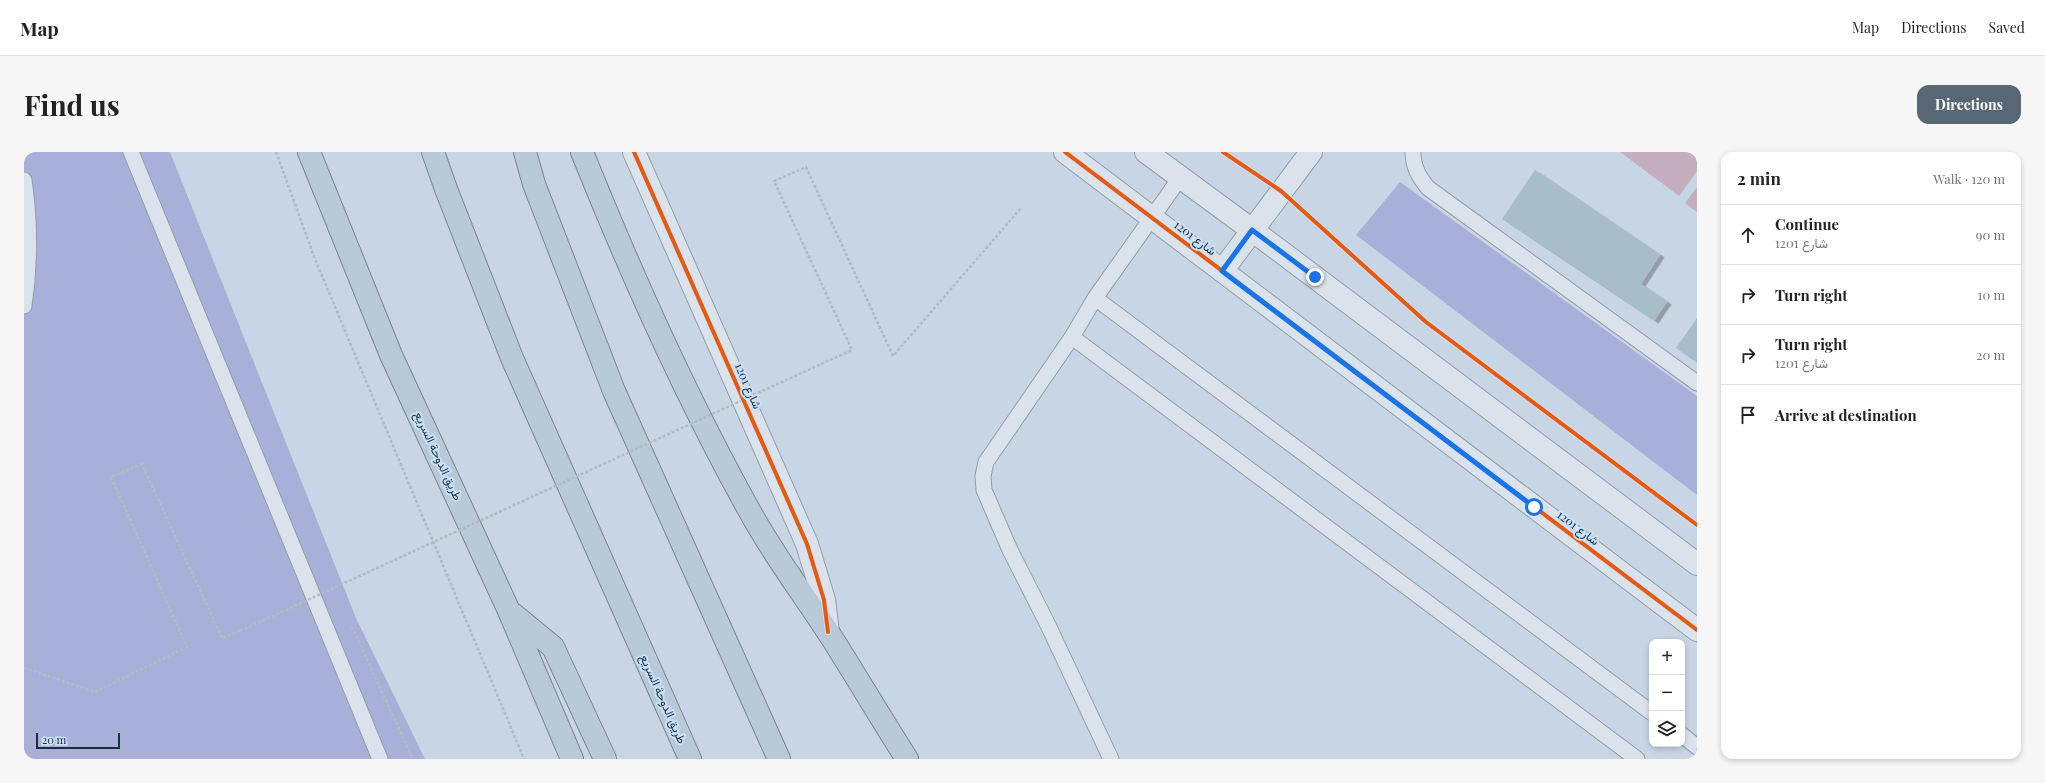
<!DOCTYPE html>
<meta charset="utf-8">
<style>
:root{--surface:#fff;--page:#f6f6f6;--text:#222;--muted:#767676;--line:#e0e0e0;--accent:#576874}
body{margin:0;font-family:"Playfair Display",Vazirmatn,serif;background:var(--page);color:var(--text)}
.controls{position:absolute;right:12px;bottom:12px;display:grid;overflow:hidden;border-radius:8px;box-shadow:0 2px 6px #0003}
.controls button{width:36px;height:36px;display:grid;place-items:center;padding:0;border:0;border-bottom:1px solid var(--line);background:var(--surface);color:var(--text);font:20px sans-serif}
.scale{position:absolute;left:12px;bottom:10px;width:84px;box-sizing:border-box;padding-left:4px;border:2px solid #1a2e37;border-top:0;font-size:11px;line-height:14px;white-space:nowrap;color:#1a2e37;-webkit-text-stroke:3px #cbe0f8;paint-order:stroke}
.stop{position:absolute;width:12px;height:12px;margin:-9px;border:3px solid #1a73e8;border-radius:50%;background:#fff}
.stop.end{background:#1a73e8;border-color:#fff;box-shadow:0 1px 4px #0008}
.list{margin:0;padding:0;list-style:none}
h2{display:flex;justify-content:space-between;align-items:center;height:52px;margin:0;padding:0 16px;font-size:17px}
h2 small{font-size:13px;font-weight:400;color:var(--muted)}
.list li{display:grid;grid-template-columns:26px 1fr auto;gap:12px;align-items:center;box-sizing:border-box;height:60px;padding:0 16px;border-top:1px solid var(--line)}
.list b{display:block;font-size:15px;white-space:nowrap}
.list p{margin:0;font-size:13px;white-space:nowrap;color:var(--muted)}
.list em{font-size:13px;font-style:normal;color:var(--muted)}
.icon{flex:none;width:22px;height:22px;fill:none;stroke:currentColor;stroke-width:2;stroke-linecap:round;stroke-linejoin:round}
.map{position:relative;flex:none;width:1673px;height:607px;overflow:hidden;border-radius:12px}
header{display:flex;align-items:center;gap:24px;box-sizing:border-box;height:56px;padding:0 20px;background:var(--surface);border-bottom:1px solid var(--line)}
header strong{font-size:19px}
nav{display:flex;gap:22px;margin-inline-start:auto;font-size:14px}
.intro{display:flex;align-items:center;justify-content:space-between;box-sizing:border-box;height:96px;padding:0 24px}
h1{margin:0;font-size:28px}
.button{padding:10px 18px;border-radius:12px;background:var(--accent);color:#fff;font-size:14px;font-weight:700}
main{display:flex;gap:24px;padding:0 24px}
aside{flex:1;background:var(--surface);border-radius:12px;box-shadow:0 2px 6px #0003}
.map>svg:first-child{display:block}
.green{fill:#a8b0d9}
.water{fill:#c4afbf}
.building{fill:#a8bdc8;filter:url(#shadow)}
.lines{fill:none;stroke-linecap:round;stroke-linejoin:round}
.service-casing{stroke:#929ea9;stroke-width:17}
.minor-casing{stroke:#929ea9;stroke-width:24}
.motorway-casing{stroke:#79858e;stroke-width:24}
.path{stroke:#b1bbc4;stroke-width:2.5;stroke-dasharray:3 2;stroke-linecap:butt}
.service{stroke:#dae3ec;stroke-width:15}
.minor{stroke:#dae3ec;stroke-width:22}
.motorway{stroke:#b8cad8;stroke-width:22}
.path-bridge{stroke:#b1bbc4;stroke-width:2.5;stroke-dasharray:3 2;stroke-linecap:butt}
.cycleway-casing{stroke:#cbe0f8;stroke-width:6}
.cycleway{stroke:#e8590c;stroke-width:4}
.route{stroke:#1a73e8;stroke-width:5}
.labels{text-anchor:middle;stroke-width:4;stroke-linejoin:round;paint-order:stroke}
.street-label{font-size:12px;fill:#1a2e37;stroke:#cbe0f8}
</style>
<header>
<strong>Map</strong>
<nav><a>Map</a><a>Directions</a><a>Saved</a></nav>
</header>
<div class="intro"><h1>Find us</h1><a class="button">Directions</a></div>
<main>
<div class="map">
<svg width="1673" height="607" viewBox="0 0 1673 607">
<defs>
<filter id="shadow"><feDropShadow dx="4.5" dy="2.5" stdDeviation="0" flood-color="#0004"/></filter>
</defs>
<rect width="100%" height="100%" fill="#c8d5e4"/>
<path class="green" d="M0,0h146l186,466 69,141h-401z
M1376,30l297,214v99l-341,-260z"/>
<path class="water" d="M1596,0h77v19l-18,25z
M1673,35v25l-12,-9z"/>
<path class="building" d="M1511,18l125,85 -19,29 26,18 -13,19 -152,-102z
M1673,166v45l-21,-15z"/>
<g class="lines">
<g class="service-casing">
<path id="service" d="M107,0l249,607
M1389,0c0,15 6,25 15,36l269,195
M0,28c6,41 6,86 0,126
M1071,146l557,415
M1048,185l565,422
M1658,583l15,12
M1087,607l-63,-134 -38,-75 -26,-60 -1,-14 3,-14 86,-125 23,-39 85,-120"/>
</g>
<g class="minor-casing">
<path id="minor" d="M610,0l173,392 17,56 4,32
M1041,0l632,478
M1122,0l106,78 445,334
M1198,119l89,-119"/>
</g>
<g class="motorway-casing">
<path id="motorway" d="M285,0l82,203 118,256 63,148
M409,0l13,37 66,169 178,401
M501,0l9,32 80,207 165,368
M558,0c49,122 103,243 167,358 23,43 53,82 79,122 27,42 52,85 79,127
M489,462l40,33 52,112"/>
</g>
<path class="path" d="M252,0l39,107 209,500
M797,212l31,-14 -78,-169 32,-14 87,189 128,-148
M328,475l61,132
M0,516l71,24 92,-45 -76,-170 31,-13 80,174 18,-7"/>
<use href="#service" class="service"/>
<use href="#minor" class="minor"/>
<use href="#motorway" class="motorway"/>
<path class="path-bridge" d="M216,479l581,-267"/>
<g class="cycleway-casing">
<path id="cycleway" d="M610,0l173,392 17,56 4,32
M1041,0l632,478
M1199,0l58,39 145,131 271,203"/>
</g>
<use href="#cycleway" class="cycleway"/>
</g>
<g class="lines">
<path class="route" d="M1291,125l-63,-47 -30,41 312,236"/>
</g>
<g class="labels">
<g class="street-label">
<text transform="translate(1171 86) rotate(37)" y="4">شارع 1201</text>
<text transform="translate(724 234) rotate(66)" y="4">شارع 1201</text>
<text transform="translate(414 304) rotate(65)" y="4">طريق الدوحة السريع</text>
<text transform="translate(1554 376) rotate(37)" y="4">شارع 1201</text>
<text transform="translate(639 547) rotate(66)" y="4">طريق الدوحة السريع</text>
</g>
</g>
</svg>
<div class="controls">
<button>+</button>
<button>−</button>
<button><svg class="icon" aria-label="layers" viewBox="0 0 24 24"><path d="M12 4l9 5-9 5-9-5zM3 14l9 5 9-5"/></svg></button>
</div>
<div class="scale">20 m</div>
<div class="stop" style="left:1510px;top:355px"></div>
<div class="stop end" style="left:1291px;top:125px"></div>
</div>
<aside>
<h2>2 min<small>Walk · 120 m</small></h2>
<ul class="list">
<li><svg class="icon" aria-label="ahead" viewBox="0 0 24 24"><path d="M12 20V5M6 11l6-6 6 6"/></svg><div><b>Continue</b><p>شارع 1201</p></div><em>90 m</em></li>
<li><svg class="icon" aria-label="right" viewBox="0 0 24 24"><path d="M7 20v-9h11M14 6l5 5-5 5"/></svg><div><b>Turn right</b></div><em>10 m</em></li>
<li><svg class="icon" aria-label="right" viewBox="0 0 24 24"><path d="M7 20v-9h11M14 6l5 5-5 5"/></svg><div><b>Turn right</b><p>شارع 1201</p></div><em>20 m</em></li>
<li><svg class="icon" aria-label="arrive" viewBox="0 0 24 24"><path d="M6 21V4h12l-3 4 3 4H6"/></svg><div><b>Arrive at destination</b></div></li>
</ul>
</aside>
</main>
